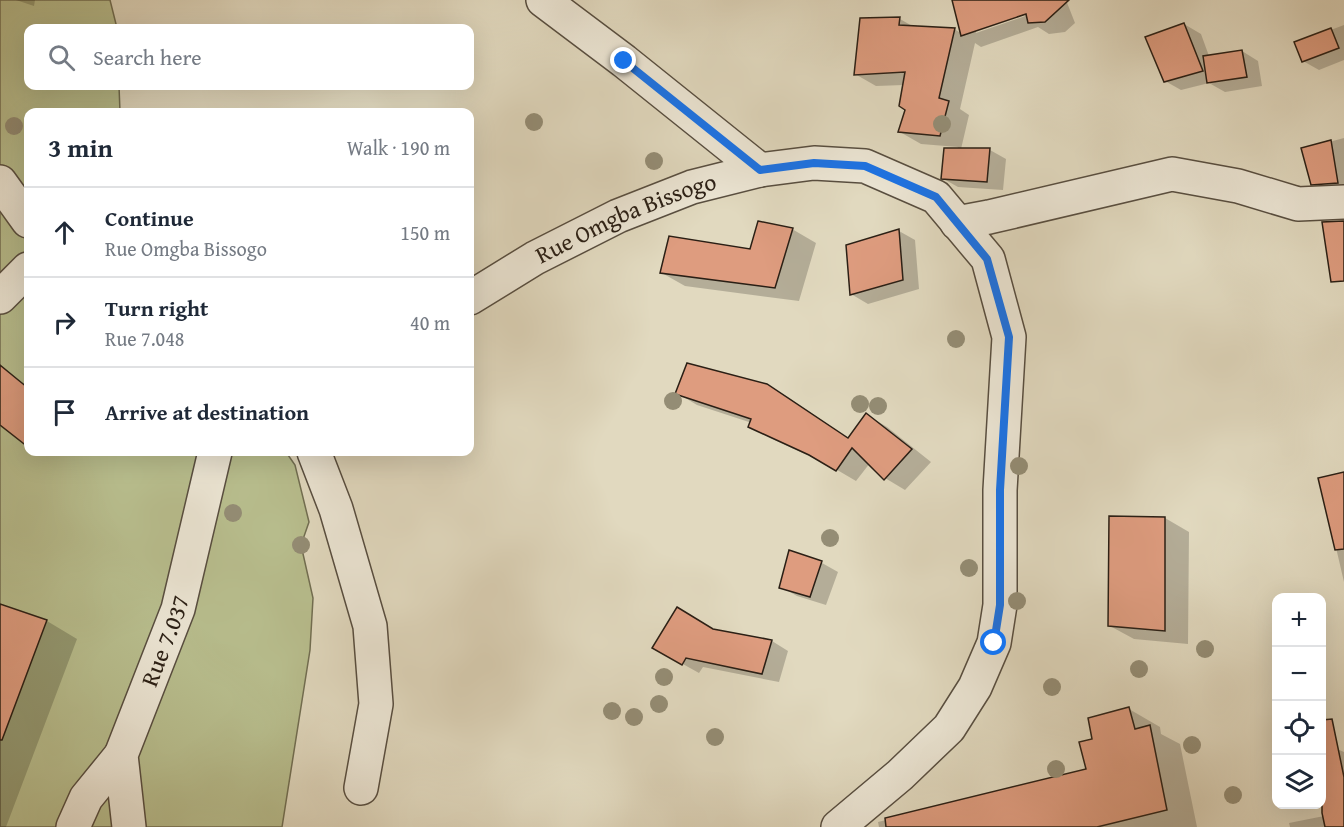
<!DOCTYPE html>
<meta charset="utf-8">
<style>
:root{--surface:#fff;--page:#f6f6f7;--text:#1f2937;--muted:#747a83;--line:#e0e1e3}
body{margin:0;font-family:"Gentium Book Plus",serif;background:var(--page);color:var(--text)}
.controls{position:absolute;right:18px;bottom:18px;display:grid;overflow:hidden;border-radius:12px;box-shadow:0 6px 24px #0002}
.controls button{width:54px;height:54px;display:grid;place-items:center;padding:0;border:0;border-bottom:2px solid var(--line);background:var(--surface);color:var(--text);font:30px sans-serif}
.stop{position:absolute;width:18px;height:18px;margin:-14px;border:4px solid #1a73e8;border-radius:50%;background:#fff}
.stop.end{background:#1a73e8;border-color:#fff;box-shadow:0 2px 6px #0008}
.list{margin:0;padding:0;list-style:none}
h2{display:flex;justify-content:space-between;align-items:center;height:78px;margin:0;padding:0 24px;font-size:26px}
h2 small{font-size:20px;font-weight:400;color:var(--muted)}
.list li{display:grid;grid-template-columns:39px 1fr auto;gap:18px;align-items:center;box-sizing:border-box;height:90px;padding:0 24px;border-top:2px solid var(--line)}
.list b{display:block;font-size:22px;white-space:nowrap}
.list p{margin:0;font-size:20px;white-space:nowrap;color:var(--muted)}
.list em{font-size:20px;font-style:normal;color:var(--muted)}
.icon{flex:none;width:33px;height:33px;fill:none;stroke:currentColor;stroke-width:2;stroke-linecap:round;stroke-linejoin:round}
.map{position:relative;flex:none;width:1344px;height:827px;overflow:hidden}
.search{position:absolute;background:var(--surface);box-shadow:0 6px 24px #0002;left:24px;top:24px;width:450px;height:66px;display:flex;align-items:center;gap:15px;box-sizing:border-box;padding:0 21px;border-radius:12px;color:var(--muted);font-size:22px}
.panel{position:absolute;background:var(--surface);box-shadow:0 6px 24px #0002;left:24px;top:108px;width:450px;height:348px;border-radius:12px}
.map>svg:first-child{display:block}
.green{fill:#b8be8e;stroke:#716e52;stroke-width:1.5}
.shadow{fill:#0003;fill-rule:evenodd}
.building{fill:#de9c7f;stroke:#2a1f15;stroke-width:1.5}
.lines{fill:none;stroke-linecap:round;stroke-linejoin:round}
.minor-casing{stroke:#584e40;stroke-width:36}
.minor{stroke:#ece6d5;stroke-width:33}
.tree{fill:#948d75}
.route{stroke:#1a73e8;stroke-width:8}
.labels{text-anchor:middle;stroke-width:4.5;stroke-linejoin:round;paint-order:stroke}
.street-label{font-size:24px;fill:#2a1f15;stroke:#ece6d5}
</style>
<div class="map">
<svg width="1344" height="827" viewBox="0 0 1344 827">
<rect width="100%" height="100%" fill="#e1d9bf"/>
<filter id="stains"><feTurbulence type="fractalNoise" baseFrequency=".00333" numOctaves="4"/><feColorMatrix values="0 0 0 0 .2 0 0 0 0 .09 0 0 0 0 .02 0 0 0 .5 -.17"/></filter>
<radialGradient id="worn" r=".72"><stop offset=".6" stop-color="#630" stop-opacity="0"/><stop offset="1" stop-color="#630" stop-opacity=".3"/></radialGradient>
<path class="green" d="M0,0h110l7,28h-89v58h91l1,26h-92v340h258l9,13 14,57 -8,23 12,53 -3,52 -28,177h-282z"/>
<path class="shadow" d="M16,0h19l-1,6z
M953,0h113l9,23 -10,9 -16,2 -11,-7 -57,20 -6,-4 -15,66 9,6 -8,34 29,1 16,9 -3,31 -45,-3 -16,-9 16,-31 -37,-3 -21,-12 7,-23 -3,-24 -28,1 -21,-12 45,-55 14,8 40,2 7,4zM1033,10l1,3 -58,20v-3z
M1184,24l17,10 8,22 33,-5 16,10 4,25 -37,6 -16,-9 -28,7 -16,-9z
M1344,25v35l-25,10 -16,-9 -7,-18z
M1344,138v54l-16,1 -16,-9 -9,-35z
M792,229l24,14 -17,58 -114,-15 -23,-13 89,-22z
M899,231l16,9 4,49 -51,15 -17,-10z
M9,374l19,12v58l-28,-21v-38z
M767,385l21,12 61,42 18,-24 20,12 44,35 -26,28 -20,-12 -15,-15 -14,18 -29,-17 -57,-26 -20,-11 2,-4 -55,-18 -20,-12z
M1344,473v109l-24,-103z
M1110,518h55l24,14 -1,112 -54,-5 -24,-13z
M790,552l32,11 16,9 -12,33 -29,-9 -16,-9z
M0,605l47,16 30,18 -71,188h-6z
M714,631l58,10 16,10 -9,31 -76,-15 -4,6 -45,-25z
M1129,709l31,18 1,7 19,10 17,83h-318l-1,-5 210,-52 6,-30z
M1337,749l7,3v75h-54l-1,-4 35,-7 -3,-12 1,-52z"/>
<path class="building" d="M952,0h117l-24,22 -17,1 -2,-9 -65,22z
M900,17l-1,8 56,3 -16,70 10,3 -9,35 -42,-4 7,-22 -6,-4 6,-34 -51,3 6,-57z
M1184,23l19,48 -39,11 -19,-45z
M1331,28l8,20 -37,14 -8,-20z
M1242,50l5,27 -40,6 -4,-27z
M1331,140l7,43 -27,2 -10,-37z
M944,148h46l-3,34 -46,-3z
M758,221l35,7 -18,60 -115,-15 9,-37 81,13z
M1344,221v60l-13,1 -9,-60z
M899,229l4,51 -53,15 -4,-50z
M687,363l80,21 81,54 18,-25 46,36 -28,31 -32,-32 -16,23 -27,-16 -61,-28 3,-8 -76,-25z
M0,365l28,23v59l-28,-22z
M1344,472v77l-9,1 -17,-72z
M1109,516l56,1v114l-57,-5z
M789,550l33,11 -12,36 -31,-9z
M0,604l47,16 -45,120h-2z
M677,607l36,22 59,11 -10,34 -76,-16 -4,7 -30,-17z
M1129,707l6,22 15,-4 17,85 -70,17h-211l-1,-9 201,-49 -7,-27 13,-3 -4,-21z
M1332,719l12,58v50h-19l-3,-14v-93z"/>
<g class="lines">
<g class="minor-casing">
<g id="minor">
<path d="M543,0l81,61 136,109"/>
<path d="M0,182l28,39"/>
<path d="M957,223l32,-6 183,-43 66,12 60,18 46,-2"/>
<path d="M0,297l28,-28"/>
<path id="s1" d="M470,298l65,-40 83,-42 74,-29 68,-17 54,-7 51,3 71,31 52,62 21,78 -9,153v115l-6,38 -19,44 -26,41 -49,47 -62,52"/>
<path d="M314,452l22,57 34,117 6,78 -15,84"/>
<path d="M73,827l13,-29 35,-43"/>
<path id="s2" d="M129,827l-8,-72 57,-146 37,-157"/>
</g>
</g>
<use href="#minor" class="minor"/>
</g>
<g class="tree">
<circle cx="534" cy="122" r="9"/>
<circle cx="942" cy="124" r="9"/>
<circle cx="14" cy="126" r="9"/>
<circle cx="654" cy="161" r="9"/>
<circle cx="956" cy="339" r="9"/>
<circle cx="673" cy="401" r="9"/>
<circle cx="860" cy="404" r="9"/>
<circle cx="878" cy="406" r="9"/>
<circle cx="1019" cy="466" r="9"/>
<circle cx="233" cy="513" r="9"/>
<circle cx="830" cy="538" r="9"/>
<circle cx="301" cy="545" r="9"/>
<circle cx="969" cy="568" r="9"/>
<circle cx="1017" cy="601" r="9"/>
<circle cx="1205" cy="649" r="9"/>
<circle cx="1139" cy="669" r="9"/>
<circle cx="664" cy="677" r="9"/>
<circle cx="1052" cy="687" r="9"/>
<circle cx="659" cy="704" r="9"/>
<circle cx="612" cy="711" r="9"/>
<circle cx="634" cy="717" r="9"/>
<circle cx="715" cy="737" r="9"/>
<circle cx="1192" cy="745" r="9"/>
<circle cx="1056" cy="769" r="9"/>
<circle cx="1233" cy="795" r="9"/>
</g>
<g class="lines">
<path class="route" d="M624,61l136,109 54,-7 51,3 71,31 51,62 22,78 -9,153v115l-6,38"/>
</g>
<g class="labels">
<g class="street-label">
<text dy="8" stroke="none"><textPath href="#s1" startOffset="176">Rue Omgba Bissogo</textPath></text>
<text dy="8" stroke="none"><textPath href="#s2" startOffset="195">Rue 7.037</textPath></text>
</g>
</g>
<rect width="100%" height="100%" filter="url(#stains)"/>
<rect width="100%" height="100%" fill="url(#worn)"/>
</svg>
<div class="controls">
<button>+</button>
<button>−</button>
<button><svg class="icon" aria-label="locate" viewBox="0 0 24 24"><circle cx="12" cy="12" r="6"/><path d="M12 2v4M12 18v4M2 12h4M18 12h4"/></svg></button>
<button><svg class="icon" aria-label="layers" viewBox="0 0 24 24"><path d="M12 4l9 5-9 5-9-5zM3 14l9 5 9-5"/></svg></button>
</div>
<div class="stop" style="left:994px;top:643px"></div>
<div class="stop end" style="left:624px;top:61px"></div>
<div class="search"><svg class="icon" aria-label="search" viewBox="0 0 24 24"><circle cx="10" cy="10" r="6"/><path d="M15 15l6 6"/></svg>Search here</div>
<section class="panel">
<h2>3 min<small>Walk · 190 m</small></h2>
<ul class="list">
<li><svg class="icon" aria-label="ahead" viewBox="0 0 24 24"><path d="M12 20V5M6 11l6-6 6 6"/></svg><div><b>Continue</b><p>Rue Omgba Bissogo</p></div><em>150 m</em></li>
<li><svg class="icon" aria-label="right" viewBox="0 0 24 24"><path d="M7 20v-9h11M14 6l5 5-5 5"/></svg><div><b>Turn right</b><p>Rue 7.048</p></div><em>40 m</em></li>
<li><svg class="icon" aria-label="arrive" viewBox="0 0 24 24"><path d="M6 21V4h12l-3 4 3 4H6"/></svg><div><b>Arrive at destination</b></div></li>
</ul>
</section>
</div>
